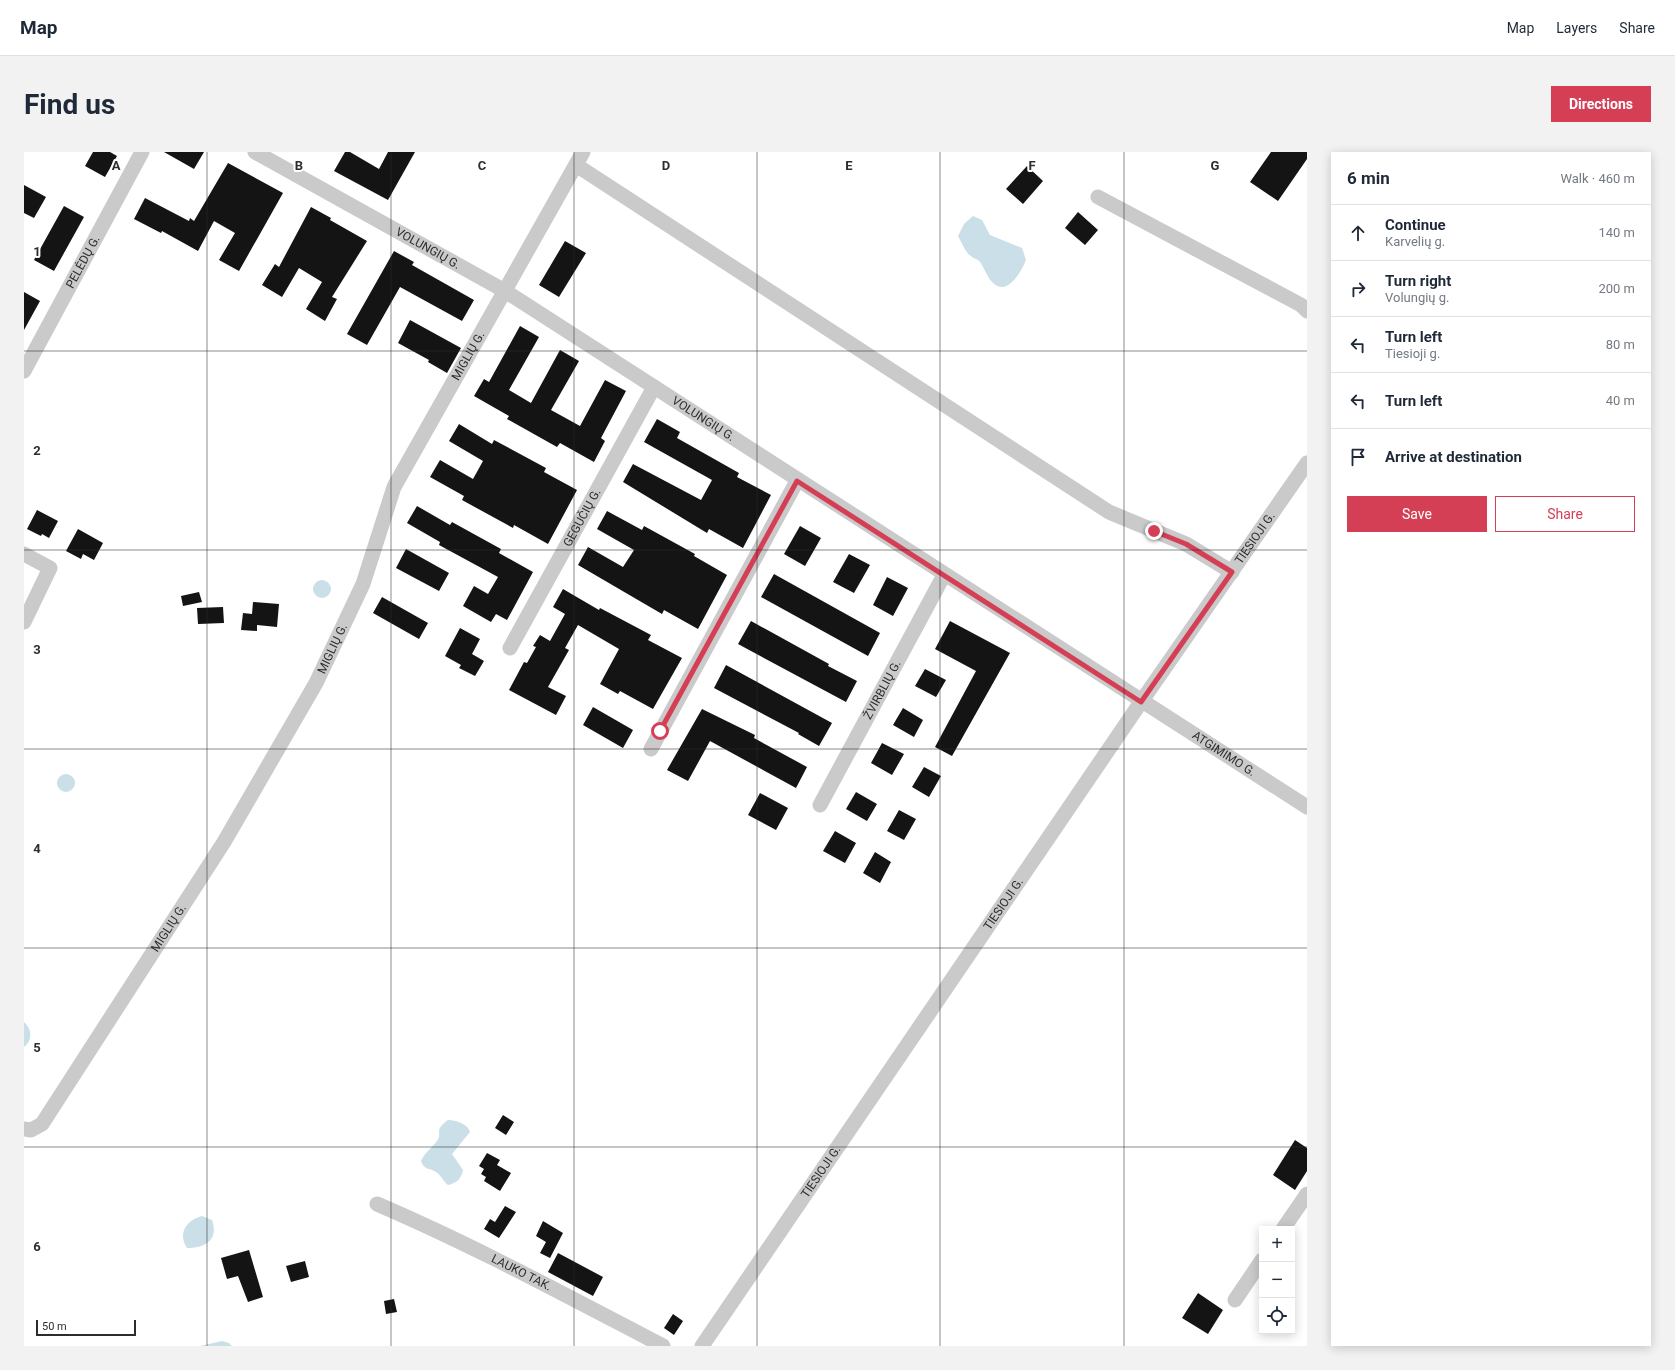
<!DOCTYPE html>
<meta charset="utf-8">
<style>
:root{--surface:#fff;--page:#f2f2f3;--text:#1f2937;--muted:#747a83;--line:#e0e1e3;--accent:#d53f55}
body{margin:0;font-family:Roboto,sans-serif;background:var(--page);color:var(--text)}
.controls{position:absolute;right:12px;bottom:12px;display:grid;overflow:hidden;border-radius:0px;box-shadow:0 2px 10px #0003}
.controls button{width:36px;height:36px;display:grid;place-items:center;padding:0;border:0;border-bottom:1px solid var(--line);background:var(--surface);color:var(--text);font:20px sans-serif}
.scale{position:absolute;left:12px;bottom:10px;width:100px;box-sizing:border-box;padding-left:4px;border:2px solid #2d2d2d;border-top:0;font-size:11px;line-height:14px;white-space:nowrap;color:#2d2d2d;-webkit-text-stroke:3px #fff;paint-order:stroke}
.stop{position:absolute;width:12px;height:12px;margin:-9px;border:3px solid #d53f55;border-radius:50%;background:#fff}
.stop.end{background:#d53f55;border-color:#fff;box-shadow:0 1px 4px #0008}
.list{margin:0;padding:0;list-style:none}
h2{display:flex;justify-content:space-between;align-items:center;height:52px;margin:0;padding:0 16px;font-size:17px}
h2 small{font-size:13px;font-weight:400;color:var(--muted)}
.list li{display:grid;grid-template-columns:26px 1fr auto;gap:12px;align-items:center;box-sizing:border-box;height:56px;padding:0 16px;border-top:1px solid var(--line)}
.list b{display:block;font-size:15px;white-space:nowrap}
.list p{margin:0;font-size:13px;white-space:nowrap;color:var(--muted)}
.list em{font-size:13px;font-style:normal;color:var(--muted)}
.actions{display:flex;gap:8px;padding:12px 16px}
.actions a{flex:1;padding:9px 0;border:1px solid var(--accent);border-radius:0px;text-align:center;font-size:14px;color:var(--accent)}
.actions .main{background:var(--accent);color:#fff}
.icon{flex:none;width:22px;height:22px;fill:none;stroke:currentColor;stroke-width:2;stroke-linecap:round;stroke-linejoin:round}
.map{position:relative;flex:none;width:1283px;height:1194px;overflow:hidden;border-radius:0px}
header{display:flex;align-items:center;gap:24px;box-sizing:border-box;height:56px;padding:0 20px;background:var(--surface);border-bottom:1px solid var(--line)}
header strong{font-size:19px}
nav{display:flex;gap:22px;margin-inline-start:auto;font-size:14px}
.intro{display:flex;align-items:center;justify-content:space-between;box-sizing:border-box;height:96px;padding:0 24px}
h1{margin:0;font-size:28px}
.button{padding:10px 18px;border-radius:0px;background:var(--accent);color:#fff;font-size:14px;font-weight:700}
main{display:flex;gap:24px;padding:0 24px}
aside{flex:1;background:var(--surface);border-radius:0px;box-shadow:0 2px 10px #0003}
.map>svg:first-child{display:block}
.water{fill:#cadfe8}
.building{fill:#141414}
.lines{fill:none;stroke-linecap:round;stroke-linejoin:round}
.minor{stroke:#cacaca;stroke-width:15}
.route{stroke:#d53f55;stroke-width:5}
.grid{fill:none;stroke:#2d2d2d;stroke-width:1;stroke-opacity:0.55}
.labels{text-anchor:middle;stroke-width:4;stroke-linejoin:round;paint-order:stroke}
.street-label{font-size:12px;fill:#2d2d2d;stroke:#fff}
.grid-label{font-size:13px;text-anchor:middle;font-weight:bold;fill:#2d2d2d;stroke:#fff;stroke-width:4;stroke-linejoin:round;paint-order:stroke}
</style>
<header>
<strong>Map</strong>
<nav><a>Map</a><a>Layers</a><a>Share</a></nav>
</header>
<div class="intro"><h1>Find us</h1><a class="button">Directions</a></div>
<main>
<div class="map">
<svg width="1283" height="1194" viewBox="0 0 1283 1194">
<rect width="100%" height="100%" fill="#fff"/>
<path class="water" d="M949,64l9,4 8,15 32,13 4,12c-4,10 -18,37 -33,23 -6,-6 -8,-14 -13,-21 -2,-3 -5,-3 -8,-5 -7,-5 -10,-14 -14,-21l6,-12z
M289 437a9 9 0 1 1 18 0a9 9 0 1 1-18 0Z
M33 631a9 9 0 1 1 18 0a9 9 0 1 1-18 0Z
M0,870c8,7 9,18 0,25z
M424,968c8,0 20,4 22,12l-18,22 11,16c-2,9 -6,13 -15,15 -5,-4 -7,-10 -12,-13 -6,-4 -12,-2 -15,-11 4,-9 11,-13 16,-20 6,-9 -4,-10 11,-21z
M178,1064l10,4c7,20 -7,28 -25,28 -10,-15 0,-28 15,-32z
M198,1189l7,2 3,3h-32z"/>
<path class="building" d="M69,0h17l7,4 -12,21 -20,-11z
M140,0h40l-10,17z
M321,0h5l29,17 9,-17h27l-27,48 -54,-29z
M1247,0h36v7l-29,42 -28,-19z
M204,11l55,30 -44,78 -20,-11 16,-27 -21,-12 -16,30 -36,-20 -1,2 -27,-14 11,-21 44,23 1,-3 4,3z
M1003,14l16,15 -20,23 -17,-15z
M0,33l22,12 -12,21 -10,-5z
M40,54l20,11 -30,54 -20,-11z
M287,55l20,11 -1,2 37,21 -35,56 5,2 -12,22 -19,-12 16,-27 -23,-14 -17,29 -20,-12 13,-21 4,3z
M1054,60l20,18 -13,15 -20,-17z
M541,89l21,12 -27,44 -20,-12z
M370,99l20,11 -2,3 62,35 -12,21 -62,-34 -33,58 -20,-11z
M0,140l16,9 -16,29z
M386,168l51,28 -14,25 -19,-11 1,-2 -31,-17z
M496,174l19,11 -30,53 22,13 29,-53 19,11 -28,49 29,16 25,-46 21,11 -25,47 4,3 -11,21 -34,-19 -3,4 -50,-28 2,-3 -35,-20 10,-17 5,3z
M633,267l23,13 -3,6 62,35 -2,4 34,18 -28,53 -34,-19 -2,4 -84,-51 10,-18 68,36 11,-20 -68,-38z
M435,272l33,20 2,-4 52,28 -2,4 33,18 -29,54 -34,-19 -1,3 -51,-28 2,-4 -34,-19 10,-17 33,19 10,-18 -34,-20z
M393,354l33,19 2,-3 49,27 -2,4 34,19 -26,48 -11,-6 -5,8 -28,-16 11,-20 14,8 10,-17 -59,-32 1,-3 -33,-19z
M13,358l21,11 -9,17 -7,-4 -1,2 -14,-7z
M583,359l35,19 2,-4 51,28 -1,2 33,19 -29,54 -34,-19 -2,4 -84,-49 10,-18 35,20 11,-17 -37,-21z
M776,374l21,12 -16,28 -21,-12z
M54,377l25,14 -9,17 -11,-6 -2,5 -15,-8z
M382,397l43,24 -10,18 -43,-23z
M825,402l21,11 -16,28 -21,-11z
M750,422l106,59 -12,23 -107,-59z
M863,425l21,11 -15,28 -20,-11z
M539,437l36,21 1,-2 51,27 -3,5 34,18 -29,51 -33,-18 -2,3 -18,-10 19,-35 -41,-24 -13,23 4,2 -21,37 18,9 -10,19 -47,-25 15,-28 3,1 9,-16 -3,-1 7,-11 10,6 15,-27 -12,-7z
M175,440l3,10 -19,4 -2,-10z
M358,445l46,26 -9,16 -46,-26z
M229,450l26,2 -2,23 -20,-2v6l-16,-1 2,-17 9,1z
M199,455l1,16 -26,1 -1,-16z
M727,469l78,43 -1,2 29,15 -11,21 -108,-58z
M926,469l60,32 -58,103 -17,-9 41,-76 -41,-22z
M436,476l20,11 -8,15 12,7 -9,15 -16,-8 2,-3 -16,-9z
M702,513l106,58 -13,23 -21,-12 1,-1 -85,-45z
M901,517l21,11 -10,17 -21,-11z
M569,555l40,23 -10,18 -40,-23z
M879,556l20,12 -9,17 -21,-12z
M678,557l53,26 -1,3 53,29 -11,21 -86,-47 -22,40 -21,-11z
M858,591l22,11 -12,21 -21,-12z
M900,615l17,9 -12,21 -17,-10z
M832,640l21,12 -10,17 -21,-12z
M736,641l28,15 -12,22 -28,-15z
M875,658l17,9 -12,21 -17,-9z
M811,679l21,12 -11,20 -22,-12z
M851,700l16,10 -11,21 -17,-10z
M479,963l11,7 -8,13 -11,-7z
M1271,988l12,8v23l-12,19 -22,-15z
M463,1001l13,7 -3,5 14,8 -11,18 -16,-10 2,-4 -5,-3 3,-5 -5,-3z
M481,1054l11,6 -17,26 -15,-9 6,-10 5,3z
M519,1069l20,12 -13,25 -10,-5 6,-11 -10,-6z
M225,1098l14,47 -15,5 -10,-26 -11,3 -6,-21z
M534,1101l45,24 -10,19 -45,-24z
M281,1109l4,16 -18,5 -5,-16z
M1174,1141l25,17 -15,24 -26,-16z
M370,1147l3,13 -11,2 -2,-13z
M649,1162l10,7 -9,14 -10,-7z"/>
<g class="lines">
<g class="minor">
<path id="s1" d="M231,0l250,139 802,516"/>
<path d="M552,13l533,347 77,32 46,28"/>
<path d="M1074,45l203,108 6,6"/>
<path id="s2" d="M0,219l118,-219"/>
<path d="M0,402l26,14 -26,54"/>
<path id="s3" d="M486,496l144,-261"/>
<path d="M627,597l146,-268"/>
<path id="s4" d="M796,653l124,-230"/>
<path id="s5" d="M0,977l7,1 11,-6 182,-282 92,-159 47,-99 31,-97 189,-335"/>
<path id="s6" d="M353,1052c98,42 192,93 286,142"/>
<path d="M1259,1077l24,-35"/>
<path d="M1211,1148l27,-40"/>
<path id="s7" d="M678,1194l439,-644 166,-239"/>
</g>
</g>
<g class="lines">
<path class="route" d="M636,579l137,-250 344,221 91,-130 -46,-28 -32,-13"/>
</g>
<path class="grid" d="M183,0v1194M367,0v1194M550,0v1194M733,0v1194M916,0v1194M1100,0v1194M0,199h1283M0,398h1283M0,597h1283M0,796h1283M0,995h1283"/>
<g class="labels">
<g class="street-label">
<text dy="4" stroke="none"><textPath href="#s1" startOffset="198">VOLUNGIŲ G.</textPath></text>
<text dy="4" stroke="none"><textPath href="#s2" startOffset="124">PELĖDŲ G.</textPath></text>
<text dy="4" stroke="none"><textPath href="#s5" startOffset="901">MIGLIŲ G.</textPath></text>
<text dy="4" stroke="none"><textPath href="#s1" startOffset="522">VOLUNGIŲ G.</textPath></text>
<text dy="4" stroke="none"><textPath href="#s3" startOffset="149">GEGUČIŲ G.</textPath></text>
<text dy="4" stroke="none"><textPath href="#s7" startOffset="979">TIESIOJI G.</textPath></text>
<text dy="4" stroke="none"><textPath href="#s5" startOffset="577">MIGLIŲ G.</textPath></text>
<text dy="4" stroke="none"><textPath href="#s4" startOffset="131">ŽVIRBLIŲ G.</textPath></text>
<text dy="4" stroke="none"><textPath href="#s1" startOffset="1141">ATGIMIMO G.</textPath></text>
<text dy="4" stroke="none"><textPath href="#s7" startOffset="535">TIESIOJI G.</textPath></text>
<text dy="4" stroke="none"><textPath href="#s5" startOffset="253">MIGLIŲ G.</textPath></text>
<text dy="4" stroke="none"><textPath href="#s7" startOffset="211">TIESIOJI G.</textPath></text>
<text dy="4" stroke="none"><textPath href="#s6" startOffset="160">LAUKO TAK.</textPath></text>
</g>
</g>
<g class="grid-label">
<text x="92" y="18">A</text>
<text x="275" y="18">B</text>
<text x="458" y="18">C</text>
<text x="642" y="18">D</text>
<text x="825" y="18">E</text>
<text x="1008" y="18">F</text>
<text x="1191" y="18">G</text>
<text x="13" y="104">1</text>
<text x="13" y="303">2</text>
<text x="13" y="502">3</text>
<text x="13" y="701">4</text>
<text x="13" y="900">5</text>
<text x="13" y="1099">6</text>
</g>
</svg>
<div class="controls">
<button>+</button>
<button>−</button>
<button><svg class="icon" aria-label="locate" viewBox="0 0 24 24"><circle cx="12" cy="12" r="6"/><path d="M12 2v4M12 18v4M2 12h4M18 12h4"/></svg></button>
</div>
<div class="scale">50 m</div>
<div class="stop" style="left:636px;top:579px"></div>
<div class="stop end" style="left:1130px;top:379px"></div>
</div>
<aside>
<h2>6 min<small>Walk · 460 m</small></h2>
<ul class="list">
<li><svg class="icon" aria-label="ahead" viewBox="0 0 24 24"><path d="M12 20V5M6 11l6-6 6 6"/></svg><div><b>Continue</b><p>Karvelių g.</p></div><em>140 m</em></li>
<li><svg class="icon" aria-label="right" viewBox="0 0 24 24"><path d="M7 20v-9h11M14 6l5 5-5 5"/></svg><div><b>Turn right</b><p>Volungių g.</p></div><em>200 m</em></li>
<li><svg class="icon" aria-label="left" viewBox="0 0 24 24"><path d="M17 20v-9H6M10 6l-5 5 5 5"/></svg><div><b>Turn left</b><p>Tiesioji g.</p></div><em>80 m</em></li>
<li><svg class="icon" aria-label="left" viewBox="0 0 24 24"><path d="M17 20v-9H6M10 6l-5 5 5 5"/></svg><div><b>Turn left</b></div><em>40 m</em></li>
<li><svg class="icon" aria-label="arrive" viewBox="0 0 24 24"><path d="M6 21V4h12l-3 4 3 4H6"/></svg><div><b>Arrive at destination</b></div></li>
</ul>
<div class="actions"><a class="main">Save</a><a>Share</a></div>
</aside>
</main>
